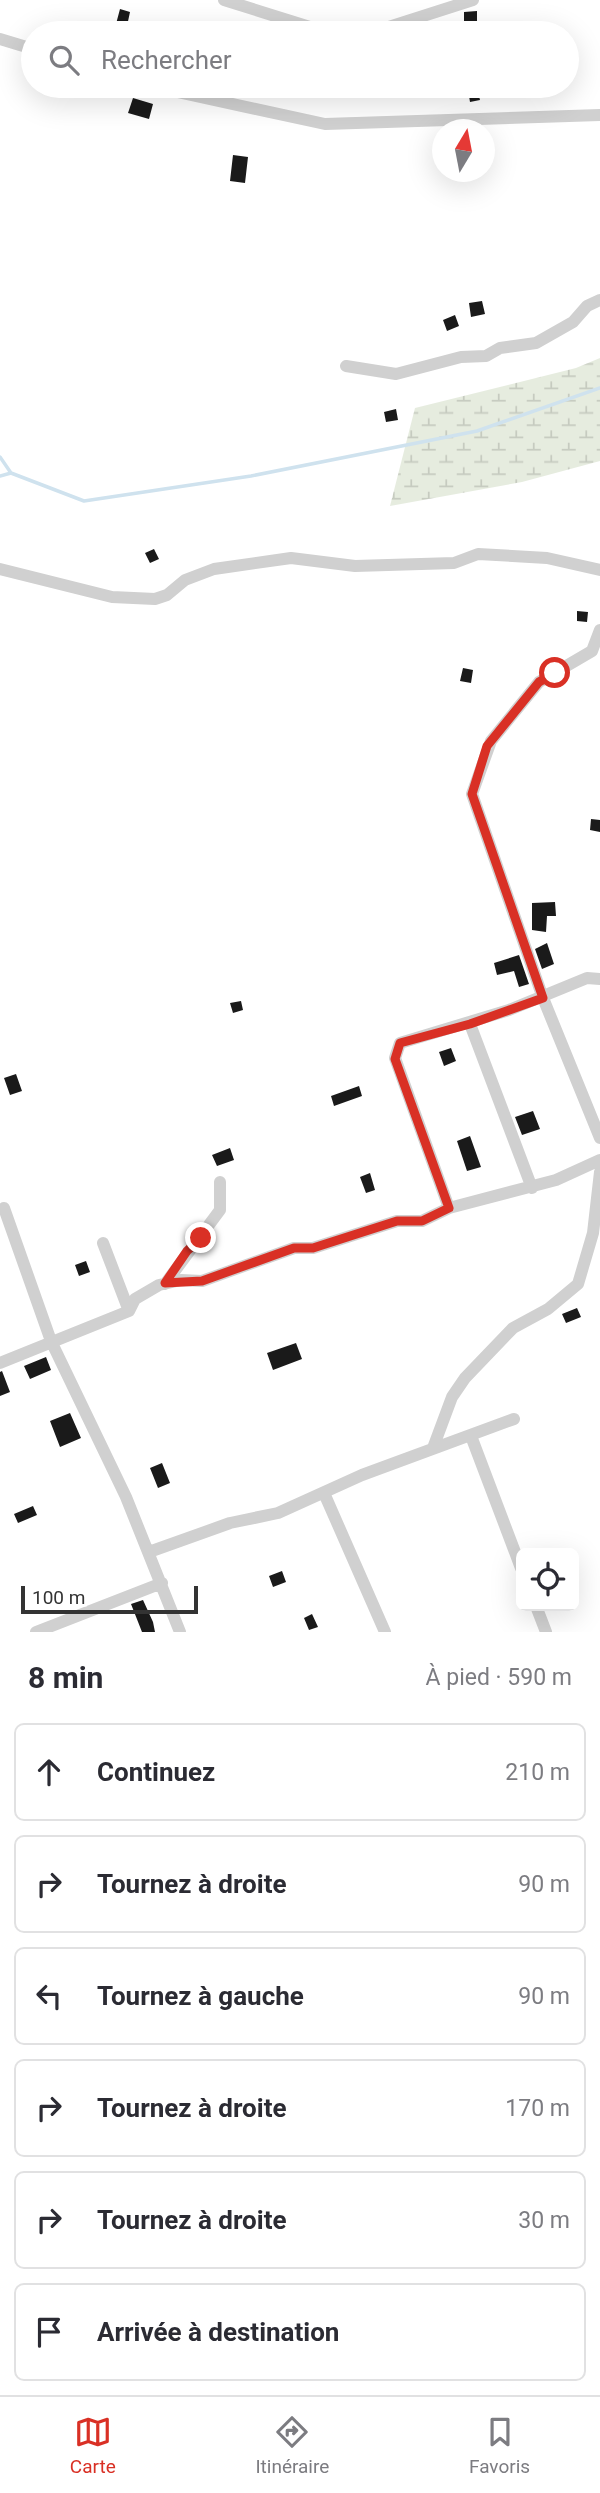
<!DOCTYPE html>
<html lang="fr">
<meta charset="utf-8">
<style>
:root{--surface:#fff;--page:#f2f2f3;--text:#2b2b33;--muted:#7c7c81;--line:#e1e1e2;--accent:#d93025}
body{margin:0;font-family:Roboto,sans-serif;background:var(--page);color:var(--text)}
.controls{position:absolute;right:21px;bottom:21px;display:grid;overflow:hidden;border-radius:10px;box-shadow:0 7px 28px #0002}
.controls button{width:63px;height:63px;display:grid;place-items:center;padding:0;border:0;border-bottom:2px solid var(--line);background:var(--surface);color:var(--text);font:35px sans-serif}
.compass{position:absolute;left:432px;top:119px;width:63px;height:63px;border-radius:50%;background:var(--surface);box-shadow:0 7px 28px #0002;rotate:10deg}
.scale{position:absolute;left:21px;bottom:18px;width:177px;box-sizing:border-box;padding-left:7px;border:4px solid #333;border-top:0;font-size:19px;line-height:24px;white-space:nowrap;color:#333;-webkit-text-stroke:5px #fff;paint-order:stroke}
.stop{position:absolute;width:21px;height:21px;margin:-16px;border:5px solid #d93025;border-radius:50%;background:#fff}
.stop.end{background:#d93025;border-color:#fff;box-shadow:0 2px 7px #0008}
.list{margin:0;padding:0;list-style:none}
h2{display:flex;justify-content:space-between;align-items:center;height:91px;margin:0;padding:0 28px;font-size:30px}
h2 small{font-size:23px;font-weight:400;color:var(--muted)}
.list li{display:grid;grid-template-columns:46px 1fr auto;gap:21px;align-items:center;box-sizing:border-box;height:98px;margin:0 14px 14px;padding:0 14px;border:2px solid var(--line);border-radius:10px}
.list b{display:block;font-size:26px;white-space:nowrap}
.list em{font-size:23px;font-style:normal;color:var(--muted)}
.icon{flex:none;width:38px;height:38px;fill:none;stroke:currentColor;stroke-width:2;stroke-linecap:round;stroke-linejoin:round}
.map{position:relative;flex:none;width:600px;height:1632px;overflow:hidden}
.search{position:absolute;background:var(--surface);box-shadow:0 7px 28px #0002;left:21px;right:21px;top:21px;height:77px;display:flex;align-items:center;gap:18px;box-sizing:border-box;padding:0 24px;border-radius:38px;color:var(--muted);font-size:26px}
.sheet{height:763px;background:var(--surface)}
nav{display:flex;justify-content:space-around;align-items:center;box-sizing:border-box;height:98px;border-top:2px solid var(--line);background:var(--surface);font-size:19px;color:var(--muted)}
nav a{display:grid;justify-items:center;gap:4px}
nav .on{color:var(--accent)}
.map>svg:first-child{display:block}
.wetland{fill:url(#wetland-marsh)}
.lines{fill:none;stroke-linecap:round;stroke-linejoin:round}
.stream{stroke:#cfe2ee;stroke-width:3.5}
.building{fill:#1a1a1a}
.street{stroke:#d0d0d0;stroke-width:12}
.route{stroke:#d93025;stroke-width:9}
</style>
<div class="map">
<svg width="600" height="1632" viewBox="0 0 600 1632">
<defs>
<pattern id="wetland-marsh" width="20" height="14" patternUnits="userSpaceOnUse" patternTransform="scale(1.75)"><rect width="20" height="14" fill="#e6ecdf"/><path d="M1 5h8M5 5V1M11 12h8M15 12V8" fill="none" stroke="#c6cbc0"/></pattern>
</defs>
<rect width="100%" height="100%" fill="#fff"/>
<path class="wetland" d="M600,358v103l-78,21 -132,24 25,-98 161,-40z"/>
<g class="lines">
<path class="stream" d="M0,457l11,16 73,28 167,-25 226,-45 123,-43
M0,476l11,-3"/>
</g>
<path class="building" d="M120,9l10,3 -3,14 -11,-2z
M477,11v11h-13v-10z
M477,88l3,12 -10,2 -2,-12z
M133,98l20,6 -4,15 -21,-6z
M233,155l15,2 -3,26 -15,-2z
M482,301l3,13 -14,3 -2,-14z
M455,315l4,11 -12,5 -4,-11z
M396,409l2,11 -12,2 -2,-10z
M154,549l5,10 -9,4 -5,-10z
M577,611l11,1 -1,10 -10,-1z
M463,668l10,2 -2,13 -11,-2z
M591,819l9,1v12l-10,-2z
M555,902l1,14h-9l-1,16 -14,-2v-27z
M547,943l7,21 -12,5 -7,-20z
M519,955l10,29 -10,3 -5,-16 -17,4 -3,-12z
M241,1001l2,9 -10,3 -3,-10z
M451,1048l5,13 -12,5 -5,-14z
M16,1074l6,17 -12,4 -6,-17z
M359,1086l3,10 -28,10 -3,-10z
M533,1111l7,18 -18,6 -7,-18z
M470,1136l11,31 -14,4 -10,-30z
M230,1148l4,12 -17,6 -5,-11z
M370,1173l5,17 -9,3 -6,-16z
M86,1261l4,11 -11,4 -4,-11z
M577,1308l4,9 -15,6 -4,-9z
M296,1343l6,16 -29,11 -6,-17z
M46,1357l5,13 -21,9 -6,-13z
M2,1371l8,21 -10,4v-24z
M70,1413l11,25 -21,9 -10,-26z
M162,1463l8,20 -12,5 -8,-20z
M33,1506l4,9 -19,8 -4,-9z
M282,1571l4,11 -13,5 -4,-11z
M143,1600l10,22 2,10h-13l-11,-28z
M312,1614l6,13 -9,3 -5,-12z"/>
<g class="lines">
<path class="street" d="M224,0l105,33
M370,33l103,-33
M0,39l33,10
M150,86l175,38 275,-9
M346,366l50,8 65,-17 25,-1 14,-8 36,-5 37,-21 14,-16 13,-6
M0,569l112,28 43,2 12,-4 18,-15 29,-11 77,-11 64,8 99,-3 24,-9 69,4 53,12
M600,630l-8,21 -53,31 -48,59 -19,53 71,204 57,140
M470,1024l62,164
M4,1208l47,133 75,156 54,135
M449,1208l-54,-150 5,-15 109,-33 78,-32 13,1
M103,1243l26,68
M165,1284l55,-74v-28
M0,1363l129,-52 6,-12 24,-14 22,-5 21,1 92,-33h19l84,-27h25l27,-13 107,-28 44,-20
M471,1436l50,132
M433,1448l19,-51 13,-19 48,-50 35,-19 30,-25 15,-51 7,-61
M324,1493l61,139
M149,1552l81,-29 48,-10 84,-38 152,-56
M536,1606l10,26
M36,1632l126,-49"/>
</g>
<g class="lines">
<path class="route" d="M201,1238l-14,13 -22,32 37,-2 92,-33h19l84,-27h25l27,-13 -54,-149 5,-16 70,-19 73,-26 -71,-204 15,-48 52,-64 16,-9"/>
</g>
</svg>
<div class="controls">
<button><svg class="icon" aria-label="locate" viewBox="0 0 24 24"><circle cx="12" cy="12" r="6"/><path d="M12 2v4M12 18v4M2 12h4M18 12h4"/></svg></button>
</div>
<svg class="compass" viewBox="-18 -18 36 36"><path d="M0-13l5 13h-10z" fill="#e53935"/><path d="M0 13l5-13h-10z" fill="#7c7c81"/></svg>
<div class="scale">100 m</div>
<div class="stop" style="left:555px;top:673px"></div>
<div class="stop end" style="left:201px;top:1238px"></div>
<div class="search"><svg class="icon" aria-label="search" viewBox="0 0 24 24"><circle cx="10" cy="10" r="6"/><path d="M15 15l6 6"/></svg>Rechercher</div>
</div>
<section class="sheet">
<h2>8 min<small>À pied · 590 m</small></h2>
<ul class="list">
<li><svg class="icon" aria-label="ahead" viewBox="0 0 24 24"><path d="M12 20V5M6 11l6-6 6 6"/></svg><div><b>Continuez</b></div><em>210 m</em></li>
<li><svg class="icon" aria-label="right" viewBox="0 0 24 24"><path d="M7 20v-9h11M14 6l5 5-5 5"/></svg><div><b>Tournez à droite</b></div><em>90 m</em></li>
<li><svg class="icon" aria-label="left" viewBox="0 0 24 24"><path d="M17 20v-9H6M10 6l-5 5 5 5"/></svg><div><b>Tournez à gauche</b></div><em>90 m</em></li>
<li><svg class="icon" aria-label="right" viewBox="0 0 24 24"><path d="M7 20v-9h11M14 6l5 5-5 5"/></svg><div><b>Tournez à droite</b></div><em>170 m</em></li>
<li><svg class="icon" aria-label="right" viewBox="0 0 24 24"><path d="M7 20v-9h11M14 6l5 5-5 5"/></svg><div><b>Tournez à droite</b></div><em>30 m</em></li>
<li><svg class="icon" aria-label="arrive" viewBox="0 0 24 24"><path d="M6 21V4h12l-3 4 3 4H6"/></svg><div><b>Arrivée à destination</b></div></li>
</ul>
</section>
<nav>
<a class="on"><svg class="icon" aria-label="map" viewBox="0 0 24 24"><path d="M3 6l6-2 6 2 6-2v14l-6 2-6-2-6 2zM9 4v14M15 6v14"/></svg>Carte</a>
<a><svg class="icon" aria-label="directions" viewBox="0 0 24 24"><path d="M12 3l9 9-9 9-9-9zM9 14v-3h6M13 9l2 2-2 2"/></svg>Itinéraire</a>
<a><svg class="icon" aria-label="saved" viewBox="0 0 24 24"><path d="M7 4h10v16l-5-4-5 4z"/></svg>Favoris</a>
</nav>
